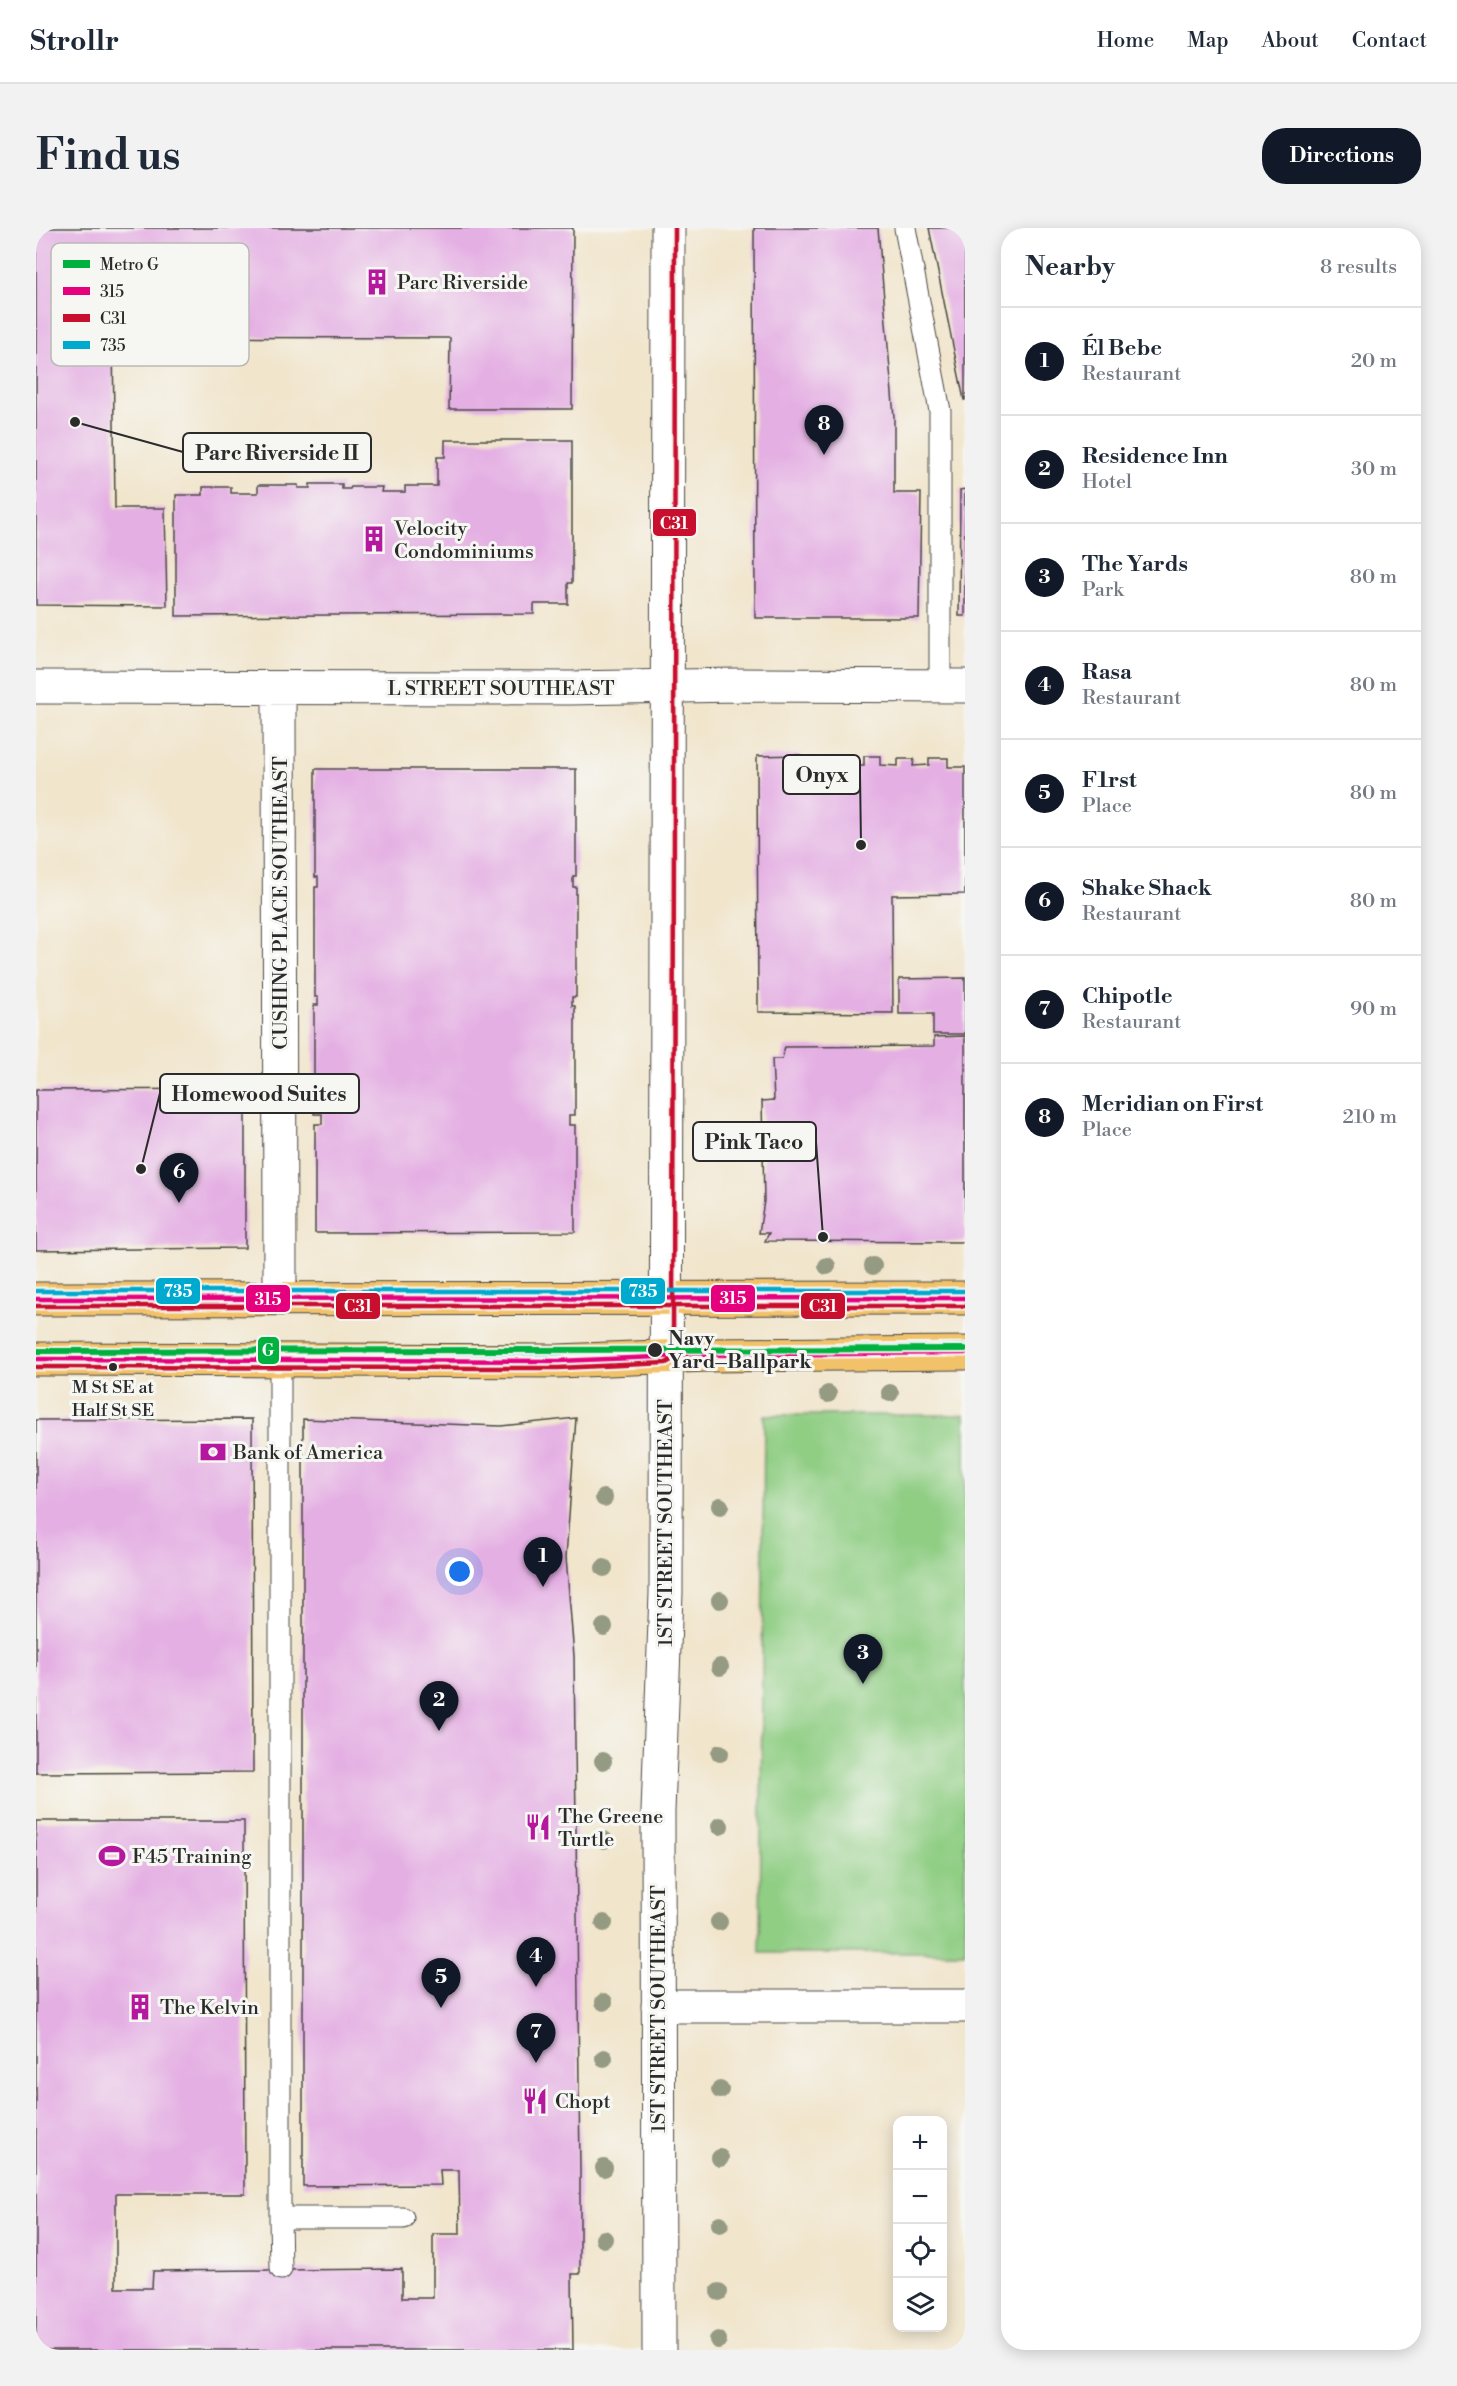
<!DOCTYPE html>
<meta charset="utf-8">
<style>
:root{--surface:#fff;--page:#f2f2f3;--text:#1f2937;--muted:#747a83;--line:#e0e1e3;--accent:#111827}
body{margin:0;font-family:"Libre Bodoni",serif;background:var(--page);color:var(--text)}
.controls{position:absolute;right:18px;bottom:18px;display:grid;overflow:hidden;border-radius:12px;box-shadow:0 3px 15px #0003}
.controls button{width:54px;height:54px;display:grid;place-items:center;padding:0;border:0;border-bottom:2px solid var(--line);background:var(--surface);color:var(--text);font:30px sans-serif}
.you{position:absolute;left:424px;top:1344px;width:21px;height:21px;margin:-15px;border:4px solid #fff;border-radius:50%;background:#1a73e8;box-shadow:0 0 0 9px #1a73e833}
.badge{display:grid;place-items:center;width:39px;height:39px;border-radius:50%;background:var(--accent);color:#fff;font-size:20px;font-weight:700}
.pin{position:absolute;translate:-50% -50px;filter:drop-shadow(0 2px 3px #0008)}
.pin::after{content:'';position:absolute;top:32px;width:21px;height:18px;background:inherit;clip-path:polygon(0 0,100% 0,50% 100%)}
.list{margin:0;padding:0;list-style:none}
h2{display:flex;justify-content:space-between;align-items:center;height:78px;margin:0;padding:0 24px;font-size:26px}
h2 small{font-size:20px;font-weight:400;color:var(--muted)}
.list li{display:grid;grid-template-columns:39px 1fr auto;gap:18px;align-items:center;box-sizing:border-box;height:108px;padding:0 24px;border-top:2px solid var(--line)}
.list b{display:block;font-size:22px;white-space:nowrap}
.list p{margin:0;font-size:20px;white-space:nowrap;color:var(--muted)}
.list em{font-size:20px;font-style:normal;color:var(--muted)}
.icon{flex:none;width:33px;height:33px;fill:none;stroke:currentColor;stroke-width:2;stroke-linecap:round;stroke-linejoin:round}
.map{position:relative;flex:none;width:929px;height:2122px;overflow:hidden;border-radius:24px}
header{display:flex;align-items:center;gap:36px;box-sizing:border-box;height:84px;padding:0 30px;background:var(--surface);border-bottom:2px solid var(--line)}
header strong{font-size:28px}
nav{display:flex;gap:33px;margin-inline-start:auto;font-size:21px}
.intro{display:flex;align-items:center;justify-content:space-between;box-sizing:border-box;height:144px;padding:0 36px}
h1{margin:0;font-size:42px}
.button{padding:15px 27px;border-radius:24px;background:var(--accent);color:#fff;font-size:21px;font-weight:700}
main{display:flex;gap:36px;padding:0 36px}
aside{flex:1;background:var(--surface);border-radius:24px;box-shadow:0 3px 15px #0003}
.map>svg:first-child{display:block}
.green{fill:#90ce84;stroke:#5e7c58;stroke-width:1.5}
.building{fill:#e4afe3}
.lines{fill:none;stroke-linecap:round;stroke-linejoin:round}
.service-casing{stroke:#494743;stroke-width:23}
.minor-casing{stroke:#494743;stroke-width:35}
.tertiary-casing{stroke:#494743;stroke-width:35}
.primary-casing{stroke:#494743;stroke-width:35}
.service{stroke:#fff;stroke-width:21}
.minor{stroke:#fff;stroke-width:33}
.tertiary{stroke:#fff;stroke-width:33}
.primary{stroke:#f2c26a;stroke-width:33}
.bus-1-casing{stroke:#f6f6f2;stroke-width:9}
.bus-2-casing{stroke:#f6f6f2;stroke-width:9}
.bus-3-casing{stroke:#f6f6f2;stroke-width:9}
.bus-1{stroke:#e5007d;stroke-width:4.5}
.bus-2{stroke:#c8102e;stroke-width:4.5}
.bus-3{stroke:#00a9ce;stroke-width:4.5}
.metro-1-casing{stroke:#f6f6f2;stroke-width:10}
.metro-1{stroke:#00b140;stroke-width:6}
.tree{fill:#959a82}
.stop-dot{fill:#2b2b2b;stroke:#f6f6f2;stroke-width:2}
.labels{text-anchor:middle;stroke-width:6;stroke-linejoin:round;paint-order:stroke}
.bus-label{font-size:18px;fill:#2b2b2b;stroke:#f6f6f2}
.poi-label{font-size:20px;fill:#2b2b2b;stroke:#f6f6f2;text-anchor:start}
.street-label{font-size:20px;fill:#2b2b2b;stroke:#f6f6f2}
.stop-label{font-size:20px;font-weight:bold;fill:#2b2b2b;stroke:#f6f6f2;text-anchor:start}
.key{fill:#f6f6f2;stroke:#b9b9b6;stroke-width:1.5}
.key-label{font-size:16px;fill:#2b2b2b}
.leader{fill:none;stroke:#2b2b2b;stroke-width:2}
.callout-dot{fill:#2b2b2b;stroke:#f6f6f2;stroke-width:2}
.callout{fill:#f6f6f2;stroke:#2b2b2b;stroke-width:2}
.callout-label{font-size:21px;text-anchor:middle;font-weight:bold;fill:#2b2b2b}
.line-badge{stroke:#f6f6f2;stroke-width:2}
.badge-label{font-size:16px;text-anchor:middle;font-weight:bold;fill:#fff}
</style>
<header>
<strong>Strollr</strong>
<nav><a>Home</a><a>Map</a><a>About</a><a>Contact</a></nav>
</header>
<div class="intro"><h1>Find us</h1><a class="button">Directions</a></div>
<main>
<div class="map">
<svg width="929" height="2122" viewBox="0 0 929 2122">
<rect width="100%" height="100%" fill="#f6f6f2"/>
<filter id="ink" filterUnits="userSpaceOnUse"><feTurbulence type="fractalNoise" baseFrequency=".0167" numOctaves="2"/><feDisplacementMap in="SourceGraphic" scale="12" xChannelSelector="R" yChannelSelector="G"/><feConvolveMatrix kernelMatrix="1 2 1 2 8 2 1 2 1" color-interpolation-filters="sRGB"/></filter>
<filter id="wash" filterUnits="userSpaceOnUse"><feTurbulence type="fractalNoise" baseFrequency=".008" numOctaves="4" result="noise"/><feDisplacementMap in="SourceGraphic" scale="24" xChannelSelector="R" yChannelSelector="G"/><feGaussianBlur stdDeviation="1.35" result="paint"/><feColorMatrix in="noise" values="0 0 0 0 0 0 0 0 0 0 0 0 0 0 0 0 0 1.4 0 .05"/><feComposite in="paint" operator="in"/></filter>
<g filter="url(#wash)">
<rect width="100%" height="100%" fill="#f1e5cc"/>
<path class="green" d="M728,1187h201v538h-205z"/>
<g id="blocks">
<path class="building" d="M0,0h537l-1,181h-123l1,-71 -337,-1 2,171h50l2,98 -131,-1z
M718,0h124l16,189v76h27l-2,125h-164z
M893,0h36v172h-1z
M409,212h127v143h-4v21h-34v10l-358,2v-121h27v-8h28v6h27v-8h40v3h12v-4h32v5h8l1,-2h31l-1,5h24v-6h32v-29h8z
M929,261v127h-6l1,-126z
M764,527l1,14h29v-10h16v7h18v-10h16v9l18,1v-7h16l-1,7 16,-1v-7h19v9h17v127l-73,1 1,118 -135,-1 -1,-256z
M279,541h261v107h-3v11h3v110h-4v9h3v109h-6v10h6v107l-260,1v-109h7v-10h-8v-109h4v-8h-3v-110h3v-10h-3z
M929,750v56h-32v-20h-34v-35z
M929,808v206l-200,-1 4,-8h-10l5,-32 -2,-100 12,-1 -2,-41h10l3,-12 149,-1v-9z
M209,861v159l-209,2v-160z
M540,1190l-10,139 8,99 6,513v105h-8l1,76h-537v-529h208l1,373h-129v94h36l1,-17 249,-2v29h31v-64h27l-1,-64h-19l1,15 -138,1v-767l198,7z
M216,1191l1,353 -217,1v-353z"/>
</g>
</g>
<g filter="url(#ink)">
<use href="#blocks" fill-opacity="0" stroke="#494743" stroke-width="1.5"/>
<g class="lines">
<g class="service-casing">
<path id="service" d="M869,0l35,183v274
M244,1132v858h123
M244,1990l1,51"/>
</g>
<g class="minor-casing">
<path id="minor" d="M0,459l534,1 167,-3 228,1
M243,460l1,610
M622,1778h307"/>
</g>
<g class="tertiary-casing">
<path id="tertiary" d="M623,2122l-1,-538 8,-219 2,-1365"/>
</g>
<g class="primary-casing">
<path id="primary" d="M0,1071l929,-1
M0,1131l522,2 150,-6 257,-2"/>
</g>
<use href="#service" class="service"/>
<use href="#minor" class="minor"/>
<use href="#tertiary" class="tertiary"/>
<use href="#primary" class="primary"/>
<g class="bus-1-casing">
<path id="bus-1" d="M0,1071l929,-1
M0,1131l522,2 150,-6 257,-2"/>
</g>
<g class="bus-2-casing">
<path id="bus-2" d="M0,1078h929
M0,1139l522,1 108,-5 7,-4 2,-1131"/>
</g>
<g class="bus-3-casing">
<path id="bus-3" d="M0,1063h929
M0,1124l522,1 150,-5 257,-2"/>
</g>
<use href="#bus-1" class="bus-1"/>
<use href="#bus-2" class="bus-2"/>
<use href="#bus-3" class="bus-3"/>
<g class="metro-1-casing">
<path id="metro-1" d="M0,1123l929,-2"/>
</g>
<use href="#metro-1" class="metro-1"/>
</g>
<g class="tree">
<circle cx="791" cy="1038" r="9"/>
<circle cx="837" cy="1038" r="9"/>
<circle cx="854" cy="1165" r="9"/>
<circle cx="792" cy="1166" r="9"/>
<circle cx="568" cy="1270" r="9"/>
<circle cx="684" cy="1278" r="9"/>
<circle cx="568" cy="1340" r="9"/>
<circle cx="684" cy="1372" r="9"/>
<circle cx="568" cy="1399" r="9"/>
<circle cx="684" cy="1439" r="9"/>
<circle cx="684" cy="1525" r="9"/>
<circle cx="567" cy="1533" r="9"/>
<circle cx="684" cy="1598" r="9"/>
<circle cx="568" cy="1612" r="9"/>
<circle cx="683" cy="1694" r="9"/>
<circle cx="568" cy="1695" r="9"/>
<circle cx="568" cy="1774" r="9"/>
<circle cx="568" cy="1830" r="9"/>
<circle cx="684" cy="1862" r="9"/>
<circle cx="684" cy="1930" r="9"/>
<circle cx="568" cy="1940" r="9"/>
<circle cx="684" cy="1996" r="9"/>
<circle cx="568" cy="2011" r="9"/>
<circle cx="683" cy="2064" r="9"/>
<circle cx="682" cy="2112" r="9"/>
</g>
</g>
<defs>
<g id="building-bare" transform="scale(2.07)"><path d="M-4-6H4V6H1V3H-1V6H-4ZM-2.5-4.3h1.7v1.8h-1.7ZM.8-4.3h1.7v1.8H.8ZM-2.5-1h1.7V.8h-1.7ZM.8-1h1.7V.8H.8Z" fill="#b5179e" stroke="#f6f6f2" stroke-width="2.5" paint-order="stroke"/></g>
<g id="bank-bare" transform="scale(2.07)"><path d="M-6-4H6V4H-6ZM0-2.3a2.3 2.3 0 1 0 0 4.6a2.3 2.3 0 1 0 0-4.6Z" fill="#b5179e" stroke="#f6f6f2" stroke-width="2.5" paint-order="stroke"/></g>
<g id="restaurant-bare" transform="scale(2.07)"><path d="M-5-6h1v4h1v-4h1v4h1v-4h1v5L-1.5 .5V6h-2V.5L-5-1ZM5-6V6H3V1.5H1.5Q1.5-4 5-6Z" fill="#b5179e" stroke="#f6f6f2" stroke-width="2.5" paint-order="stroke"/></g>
<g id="stadium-bare" transform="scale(2.07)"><path d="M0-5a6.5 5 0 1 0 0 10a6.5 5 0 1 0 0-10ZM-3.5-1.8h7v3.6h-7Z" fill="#b5179e" stroke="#f6f6f2" stroke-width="2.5" paint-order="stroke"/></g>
</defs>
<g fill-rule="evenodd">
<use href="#building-bare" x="341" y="54"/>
<use href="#building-bare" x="338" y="311"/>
<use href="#bank-bare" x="177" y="1224"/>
<use href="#restaurant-bare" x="502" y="1599"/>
<use href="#stadium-bare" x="76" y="1628"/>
<use href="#building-bare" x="104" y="1779"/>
<use href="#restaurant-bare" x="499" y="1873"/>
</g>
<g class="stop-dot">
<circle cx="619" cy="1122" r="8"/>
<circle cx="77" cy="1139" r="5"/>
</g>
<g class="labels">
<g class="bus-label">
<text x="77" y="1165">M St SE at<tspan x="77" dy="23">Half St SE</tspan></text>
</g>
<g class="poi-label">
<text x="361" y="61">Parc Riverside</text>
<text x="358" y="307">Velocity<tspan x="358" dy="23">Condominiums</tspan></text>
<text x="197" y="1231">Bank of America</text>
<text x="522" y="1595">The Greene<tspan x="522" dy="23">Turtle</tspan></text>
<text x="96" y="1635">F45 Training</text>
<text x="124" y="1786">The Kelvin</text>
<text x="519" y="1880">Chopt</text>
</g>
<g class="street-label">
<text x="465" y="467">L STREET SOUTHEAST</text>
<text transform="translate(244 675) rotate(-90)" y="7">CUSHING PLACE SOUTHEAST</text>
<text transform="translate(629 1295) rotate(-90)" y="7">1ST STREET SOUTHEAST</text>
<text transform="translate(622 1781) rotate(-90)" y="7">1ST STREET SOUTHEAST</text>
</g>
<g class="stop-label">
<text x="632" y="1117">Navy<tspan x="632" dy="23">Yard–Ballpark</tspan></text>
</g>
</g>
<rect x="15" y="15" width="198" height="123" rx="9" class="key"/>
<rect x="27" y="32" width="27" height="8" fill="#00b140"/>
<rect x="27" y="59" width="27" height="8" fill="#e5007d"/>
<rect x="27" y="86" width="27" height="8" fill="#c8102e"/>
<rect x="27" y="113" width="27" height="8" fill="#00a9ce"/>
<g class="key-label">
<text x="64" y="42">Metro G</text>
<text x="64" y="69">315</text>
<text x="64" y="96">C31</text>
<text x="64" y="123">735</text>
</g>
<path class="leader" d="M39 194L147 224M825 617L824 546M105 941L124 865M787 1009L780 914"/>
<g class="callout-dot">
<circle cx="39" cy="194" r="6"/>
<circle cx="825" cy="617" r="6"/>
<circle cx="105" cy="941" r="6"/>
<circle cx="787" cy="1009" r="6"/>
</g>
<g class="callout">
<rect x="147" y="205" width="188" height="39" rx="6"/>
<rect x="747" y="527" width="77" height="39" rx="6"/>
<rect x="124" y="846" width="199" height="39" rx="6"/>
<rect x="657" y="894" width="123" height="39" rx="6"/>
</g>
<g class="callout-label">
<text x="241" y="232">Parc Riverside II</text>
<text x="786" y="554">Onyx</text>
<text x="223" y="873">Homewood Suites</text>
<text x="718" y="921">Pink Taco</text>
</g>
<g class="line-badge">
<rect x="616" y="280" width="45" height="29" rx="6" fill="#c8102e"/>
<rect x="119" y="1049" width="46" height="28" rx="6" fill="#00a9ce"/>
<rect x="584" y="1049" width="46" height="28" rx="6" fill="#00a9ce"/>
<rect x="674" y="1056" width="46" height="29" rx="6" fill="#e5007d"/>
<rect x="209" y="1056" width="46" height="29" rx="6" fill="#e5007d"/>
<rect x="299" y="1064" width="46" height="28" rx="6" fill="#c8102e"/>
<rect x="764" y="1064" width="46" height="28" rx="6" fill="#c8102e"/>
<rect x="221" y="1108" width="23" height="29" rx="6" fill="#00b140"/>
</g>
<g class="badge-label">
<text x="638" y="301">C31</text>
<text x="142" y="1069">735</text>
<text x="607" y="1069">735</text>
<text x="697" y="1076">315</text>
<text x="232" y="1077">315</text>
<text x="322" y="1084">C31</text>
<text x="787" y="1084">C31</text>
<text x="232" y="1128">G</text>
</g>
</svg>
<div class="controls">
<button>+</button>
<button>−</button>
<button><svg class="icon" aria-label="locate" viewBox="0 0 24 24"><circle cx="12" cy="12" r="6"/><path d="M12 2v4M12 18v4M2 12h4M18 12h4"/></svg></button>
<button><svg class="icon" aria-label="layers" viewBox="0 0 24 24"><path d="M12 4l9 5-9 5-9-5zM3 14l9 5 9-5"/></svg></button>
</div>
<div class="you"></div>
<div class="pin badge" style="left:507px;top:1359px">1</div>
<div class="pin badge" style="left:403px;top:1503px">2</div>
<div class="pin badge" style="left:827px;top:1456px">3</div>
<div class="pin badge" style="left:500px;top:1759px">4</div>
<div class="pin badge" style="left:405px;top:1780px">5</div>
<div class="pin badge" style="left:143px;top:975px">6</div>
<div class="pin badge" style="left:500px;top:1835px">7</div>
<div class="pin badge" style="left:788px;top:227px">8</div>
</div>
<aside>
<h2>Nearby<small>8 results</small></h2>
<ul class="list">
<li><span class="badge">1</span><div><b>Él Bebe</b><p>Restaurant</p></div><em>20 m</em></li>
<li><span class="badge">2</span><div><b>Residence Inn</b><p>Hotel</p></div><em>30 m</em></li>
<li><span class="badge">3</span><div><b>The Yards</b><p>Park</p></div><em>80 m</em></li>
<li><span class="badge">4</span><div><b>Rasa</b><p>Restaurant</p></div><em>80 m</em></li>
<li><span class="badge">5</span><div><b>F1rst</b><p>Place</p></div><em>80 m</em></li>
<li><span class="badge">6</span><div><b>Shake Shack</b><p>Restaurant</p></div><em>80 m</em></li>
<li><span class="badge">7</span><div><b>Chipotle</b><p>Restaurant</p></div><em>90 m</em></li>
<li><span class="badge">8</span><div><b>Meridian on First</b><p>Place</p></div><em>210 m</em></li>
</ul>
</aside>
</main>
